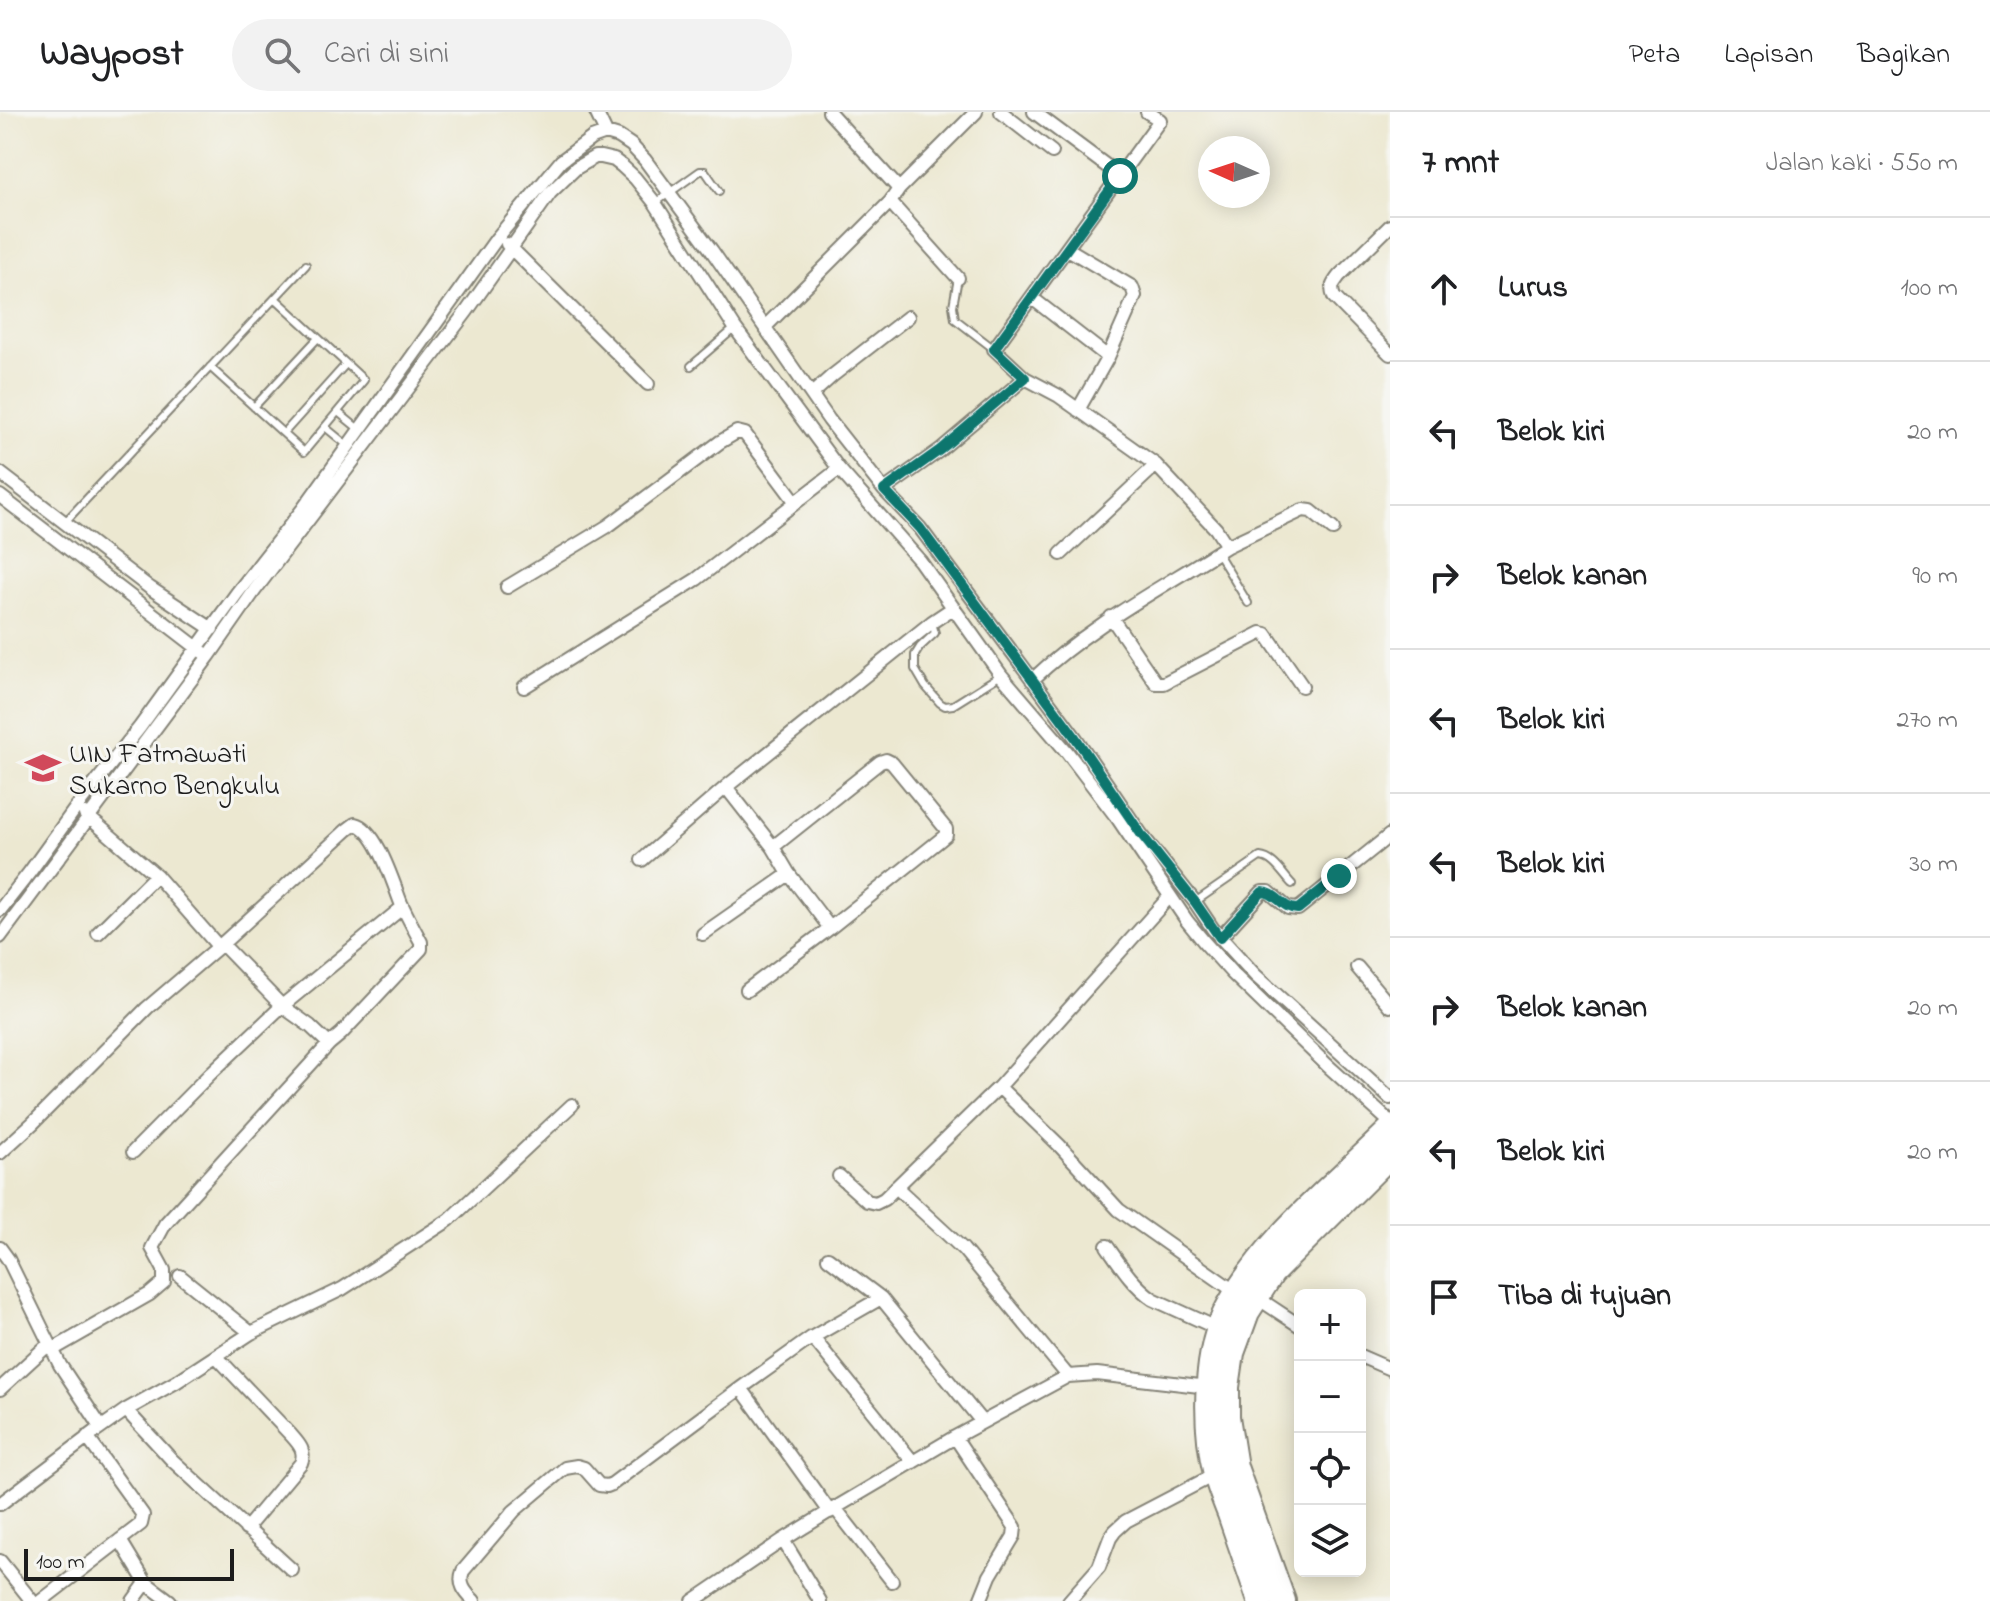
<!DOCTYPE html>
<html lang="id">
<meta charset="utf-8">
<style>
:root{--surface:#fff;--page:#f2f2f2;--text:#202124;--muted:#757577;--line:#e0e0e0}
body{margin:0;font-family:"Indie Flower",sans-serif;background:var(--page);color:var(--text)}
.controls{position:absolute;right:24px;bottom:24px;display:grid;overflow:hidden;border-radius:12px;box-shadow:0 4px 20px #0003}
.controls button{width:72px;height:72px;display:grid;place-items:center;padding:0;border:0;border-bottom:2px solid var(--line);background:var(--surface);color:var(--text);font:40px sans-serif}
.compass{position:absolute;left:1198px;top:24px;width:72px;height:72px;border-radius:50%;background:var(--surface);box-shadow:0 4px 20px #0003;rotate:273deg}
.scale{position:absolute;left:24px;bottom:20px;width:210px;box-sizing:border-box;padding-left:8px;border:4px solid #1c1c1c;border-top:0;font-size:22px;line-height:28px;white-space:nowrap;color:#1c1c1c;-webkit-text-stroke:6px #f6f6f2;paint-order:stroke}
.stop{position:absolute;width:24px;height:24px;margin:-18px;border:6px solid #0f766e;border-radius:50%;background:#fff}
.stop.end{background:#0f766e;border-color:#fff;box-shadow:0 2px 8px #0008}
.list{margin:0;padding:0;list-style:none}
h2{display:flex;justify-content:space-between;align-items:center;height:104px;margin:0;padding:0 32px;font-size:34px}
h2 small{font-size:26px;font-weight:400;color:var(--muted)}
.list li{display:grid;grid-template-columns:52px 1fr auto;gap:24px;align-items:center;box-sizing:border-box;height:144px;padding:0 32px;border-top:2px solid var(--line)}
.list b{display:block;font-size:30px;white-space:nowrap}
.list em{font-size:26px;font-style:normal;color:var(--muted)}
.icon{flex:none;width:44px;height:44px;fill:none;stroke:currentColor;stroke-width:2;stroke-linecap:round;stroke-linejoin:round}
.map{position:relative;flex:none;width:1390px;height:1489px;overflow:hidden}
header{display:flex;align-items:center;gap:48px;box-sizing:border-box;height:112px;padding:0 40px;background:var(--surface);border-bottom:2px solid var(--line)}
header strong{font-size:38px}
nav{display:flex;gap:44px;margin-inline-start:auto;font-size:28px}
.search{width:560px;height:72px;background:var(--page);display:flex;align-items:center;gap:20px;box-sizing:border-box;padding:0 28px;border-radius:44px;color:var(--muted);font-size:30px}
main{display:flex}
aside{flex:1;background:var(--surface)}
.map>svg:first-child{display:block}
.lines{fill:none;stroke-linecap:round;stroke-linejoin:round}
.lane-casing{stroke:#848276;stroke-width:10}
.street-casing{stroke:#848276;stroke-width:16}
.highway-casing{stroke:#848276;stroke-width:28}
.lane{stroke:#fff;stroke-width:6}
.street{stroke:#fff;stroke-width:12}
.highway{stroke:#fff;stroke-width:24}
.route{stroke:#0f766e;stroke-width:10}
.labels{text-anchor:middle;stroke-width:6;stroke-linejoin:round;paint-order:stroke}
.poi-label{font-size:28px;fill:#1c1c1c;stroke:#f6f6f2;text-anchor:start}
</style>
<header>
<strong>Waypost</strong>
<div class="search"><svg class="icon" aria-label="search" viewBox="0 0 24 24"><circle cx="10" cy="10" r="6"/><path d="M15 15l6 6"/></svg>Cari di sini</div>
<nav><a>Peta</a><a>Lapisan</a><a>Bagikan</a></nav>
</header>
<main>
<div class="map">
<svg width="1390" height="1489" viewBox="0 0 1390 1489">
<rect width="100%" height="100%" fill="#f6f6f2"/>
<filter id="ink" filterUnits="userSpaceOnUse"><feTurbulence type="fractalNoise" baseFrequency=".0125" numOctaves="2"/><feDisplacementMap in="SourceGraphic" scale="16" xChannelSelector="R" yChannelSelector="G"/><feConvolveMatrix kernelMatrix="1 2 1 2 8 2 1 2 1" color-interpolation-filters="sRGB"/></filter>
<filter id="wash" filterUnits="userSpaceOnUse"><feTurbulence type="fractalNoise" baseFrequency=".006" numOctaves="4" result="noise"/><feDisplacementMap in="SourceGraphic" scale="32" xChannelSelector="R" yChannelSelector="G"/><feGaussianBlur stdDeviation="1.8" result="paint"/><feColorMatrix in="noise" values="0 0 0 0 0 0 0 0 0 0 0 0 0 0 0 0 0 1.4 0 .05"/><feComposite in="paint" operator="in"/></filter>
<g filter="url(#wash)">
<rect width="100%" height="100%" fill="#ece8d1"/>
</g>
<g filter="url(#ink)">
<g class="lines">
<g class="lane-casing">
<path id="lane" d="M655,91l45,-32h5l14,20
M958,166l-5,28 2,13 39,30
M691,254l44,-38
M210,255l94,85 60,-72 -89,-82
M254,295l64,-69
M338,300l22,18
M325,315l22,18
M284,321l62,-69
M65,410l241,-257
M1217,440l31,51
M932,511l3,10 -15,14 -5,8v14l10,17 15,17 5,3 8,-1 48,-30
M1195,790l65,-45c14,1 23,18 32,27"/>
</g>
<g class="street-casing">
<path id="street" d="M596,0l10,21
M829,0l70,77
M1001,0l51,40
M1034,0l86,64
M890,90l68,76
M1390,114l-51,50c-6,8 -9,11 -5,21l56,57
M507,132l141,140
M1068,137l64,38 3,9 -27,61 -30,53
M1032,186l76,59
M765,215l125,-125 9,-13 77,-77
M1025,266l-31,-29 166,-229 -13,-8
M812,282l20,-18 76,-59
M0,361l150,115 62,41
M884,378l56,-40 85,-72 34,18 97,69 60,64 11,17c-67,43 -137,79 -195,134
M0,384l204,157
M1227,434l76,-36 8,1 22,18
M1061,442l95,-89
M507,475l101,-61 112,-84 17,-10 8,2 50,67
M1111,505l45,66h8l97,-50 5,1 36,52
M524,575l173,-108 142,-110
M726,675l47,60 16,27 41,54
M85,702l71,61 62,71
M642,748l84,-73 206,-165 21,-14
M0,798l29,-37 46,-64 65,-82 97,-134 66,-84 194,-271 64,-77 31,-23 14,-5 13,4 12,8 14,15 67,91 117,169 55,70 36,38 155,209 66,97 54,68 18,27 42,46 135,123
M98,821l58,-58
M703,822l86,-60
M0,825l209,-281 46,-66 212,-279 83,-118 26,-25 19,-11h6l13,3 8,6 13,12 20,25 80,125 104,141 81,92 81,114 66,77 51,67 69,102 18,22 27,30 95,92 63,57
M1220,826l42,-46h7l19,16 10,1 92,-74
M222,832l60,62 28,20 19,18
M1357,855l33,39
M747,878l83,-62 110,-88 6,-5v-6l-54,-66 -6,-3 -6,2 -107,85
M999,975l60,58 60,65 118,83
M133,1040l78,-79 71,-67 121,-99
M0,1041l33,-30 114,-115 75,-64 125,-114 8,-6c22,5 38,59 46,79 6,13 13,26 20,39v7l-80,85 -12,10 -164,180 -13,24 12,22v12l-14,12 -98,56
M839,1064l28,25 9,2 8,-4 115,-112 171,-191
M896,1075l67,62 105,127
M1107,1134c14,20 26,39 46,53l66,30
M0,1136l8,11 52,106 41,62
M828,1146l53,40 101,124
M180,1164l71,57
M1256,1185l44,29
M811,1226l70,-40
M1360,1244l30,13
M217,1245l74,78c8,9 15,16 10,28l-55,66
M741,1276l89,124
M0,1277l49,-45
M126,1298l46,50 120,110
M955,1325l60,90 -1,9 -24,40 -10,25
M0,1392l95,-72 31,-22 50,-28 75,-49 91,-44 107,-69 123,-115
M835,1396l57,73
M120,1428l26,43 24,18
M783,1428l37,61
M0,1449l32,40
M41,1489l100,-77 2,-9 -56,-78
M133,1489l13,-18
M474,1489c-9,-9 -16,-17 -11,-30l51,-60 51,-43 12,-2 7,2 15,17 8,1 5,-2 129,-96 70,-50 7,6 95,118
M693,1489l90,-61 52,-32 120,-71 113,-61 29,-2 111,13
M1069,1489l30,-34 11,-29 5,-7 11,-10 90,-47"/>
</g>
<g class="highway-casing">
<path id="highway" d="M1260,1489c-10,-29 -20,-58 -30,-87 -5,-13 -11,-27 -14,-40 -12,-49 -12,-124 13,-168 39,-70 105,-120 161,-176
M1283,1489l-48,-134 -8,-50v-30l5,-34 15,-41 25,-39 118,-118"/>
</g>
<use href="#lane" class="lane"/>
<use href="#street" class="street"/>
<use href="#highway" class="highway"/>
</g>
</g>
<g class="lines" filter="url(#ink)">
<path class="route" d="M1120,64l-126,173 31,29 -85,72 -56,40 36,38 155,209 66,97 54,68 25,36 42,-46c15,0 21,18 36,17l41,-33"/>
</g>
<defs>
<g id="university-bare" transform="scale(2.76)"><path d="M0-5L7-2L0 1L-7-2ZM-4 1L0 2.5L4 1V4Q0 6-4 4Z" fill="#d1495b" stroke="#f6f6f2" stroke-width="2.5" paint-order="stroke"/></g>
</defs>
<g fill-rule="evenodd">
<use href="#university-bare" x="43" y="656"/>
</g>
<g class="labels">
<g class="poi-label">
<text x="69" y="650">UIN Fatmawati<tspan x="69" dy="32">Sukarno Bengkulu</tspan></text>
</g>
</g>
</svg>
<div class="controls">
<button>+</button>
<button>−</button>
<button><svg class="icon" aria-label="locate" viewBox="0 0 24 24"><circle cx="12" cy="12" r="6"/><path d="M12 2v4M12 18v4M2 12h4M18 12h4"/></svg></button>
<button><svg class="icon" aria-label="layers" viewBox="0 0 24 24"><path d="M12 4l9 5-9 5-9-5zM3 14l9 5 9-5"/></svg></button>
</div>
<svg class="compass" viewBox="-18 -18 36 36"><path d="M0-13l5 13h-10z" fill="#e53935"/><path d="M0 13l5-13h-10z" fill="#757577"/></svg>
<div class="scale">100 m</div>
<div class="stop" style="left:1120px;top:64px"></div>
<div class="stop end" style="left:1339px;top:764px"></div>
</div>
<aside>
<h2>7 mnt<small>Jalan kaki · 550 m</small></h2>
<ul class="list">
<li><svg class="icon" aria-label="ahead" viewBox="0 0 24 24"><path d="M12 20V5M6 11l6-6 6 6"/></svg><div><b>Lurus</b></div><em>100 m</em></li>
<li><svg class="icon" aria-label="left" viewBox="0 0 24 24"><path d="M17 20v-9H6M10 6l-5 5 5 5"/></svg><div><b>Belok kiri</b></div><em>20 m</em></li>
<li><svg class="icon" aria-label="right" viewBox="0 0 24 24"><path d="M7 20v-9h11M14 6l5 5-5 5"/></svg><div><b>Belok kanan</b></div><em>90 m</em></li>
<li><svg class="icon" aria-label="left" viewBox="0 0 24 24"><path d="M17 20v-9H6M10 6l-5 5 5 5"/></svg><div><b>Belok kiri</b></div><em>270 m</em></li>
<li><svg class="icon" aria-label="left" viewBox="0 0 24 24"><path d="M17 20v-9H6M10 6l-5 5 5 5"/></svg><div><b>Belok kiri</b></div><em>30 m</em></li>
<li><svg class="icon" aria-label="right" viewBox="0 0 24 24"><path d="M7 20v-9h11M14 6l5 5-5 5"/></svg><div><b>Belok kanan</b></div><em>20 m</em></li>
<li><svg class="icon" aria-label="left" viewBox="0 0 24 24"><path d="M17 20v-9H6M10 6l-5 5 5 5"/></svg><div><b>Belok kiri</b></div><em>20 m</em></li>
<li><svg class="icon" aria-label="arrive" viewBox="0 0 24 24"><path d="M6 21V4h12l-3 4 3 4H6"/></svg><div><b>Tiba di tujuan</b></div></li>
</ul>
</aside>
</main>
